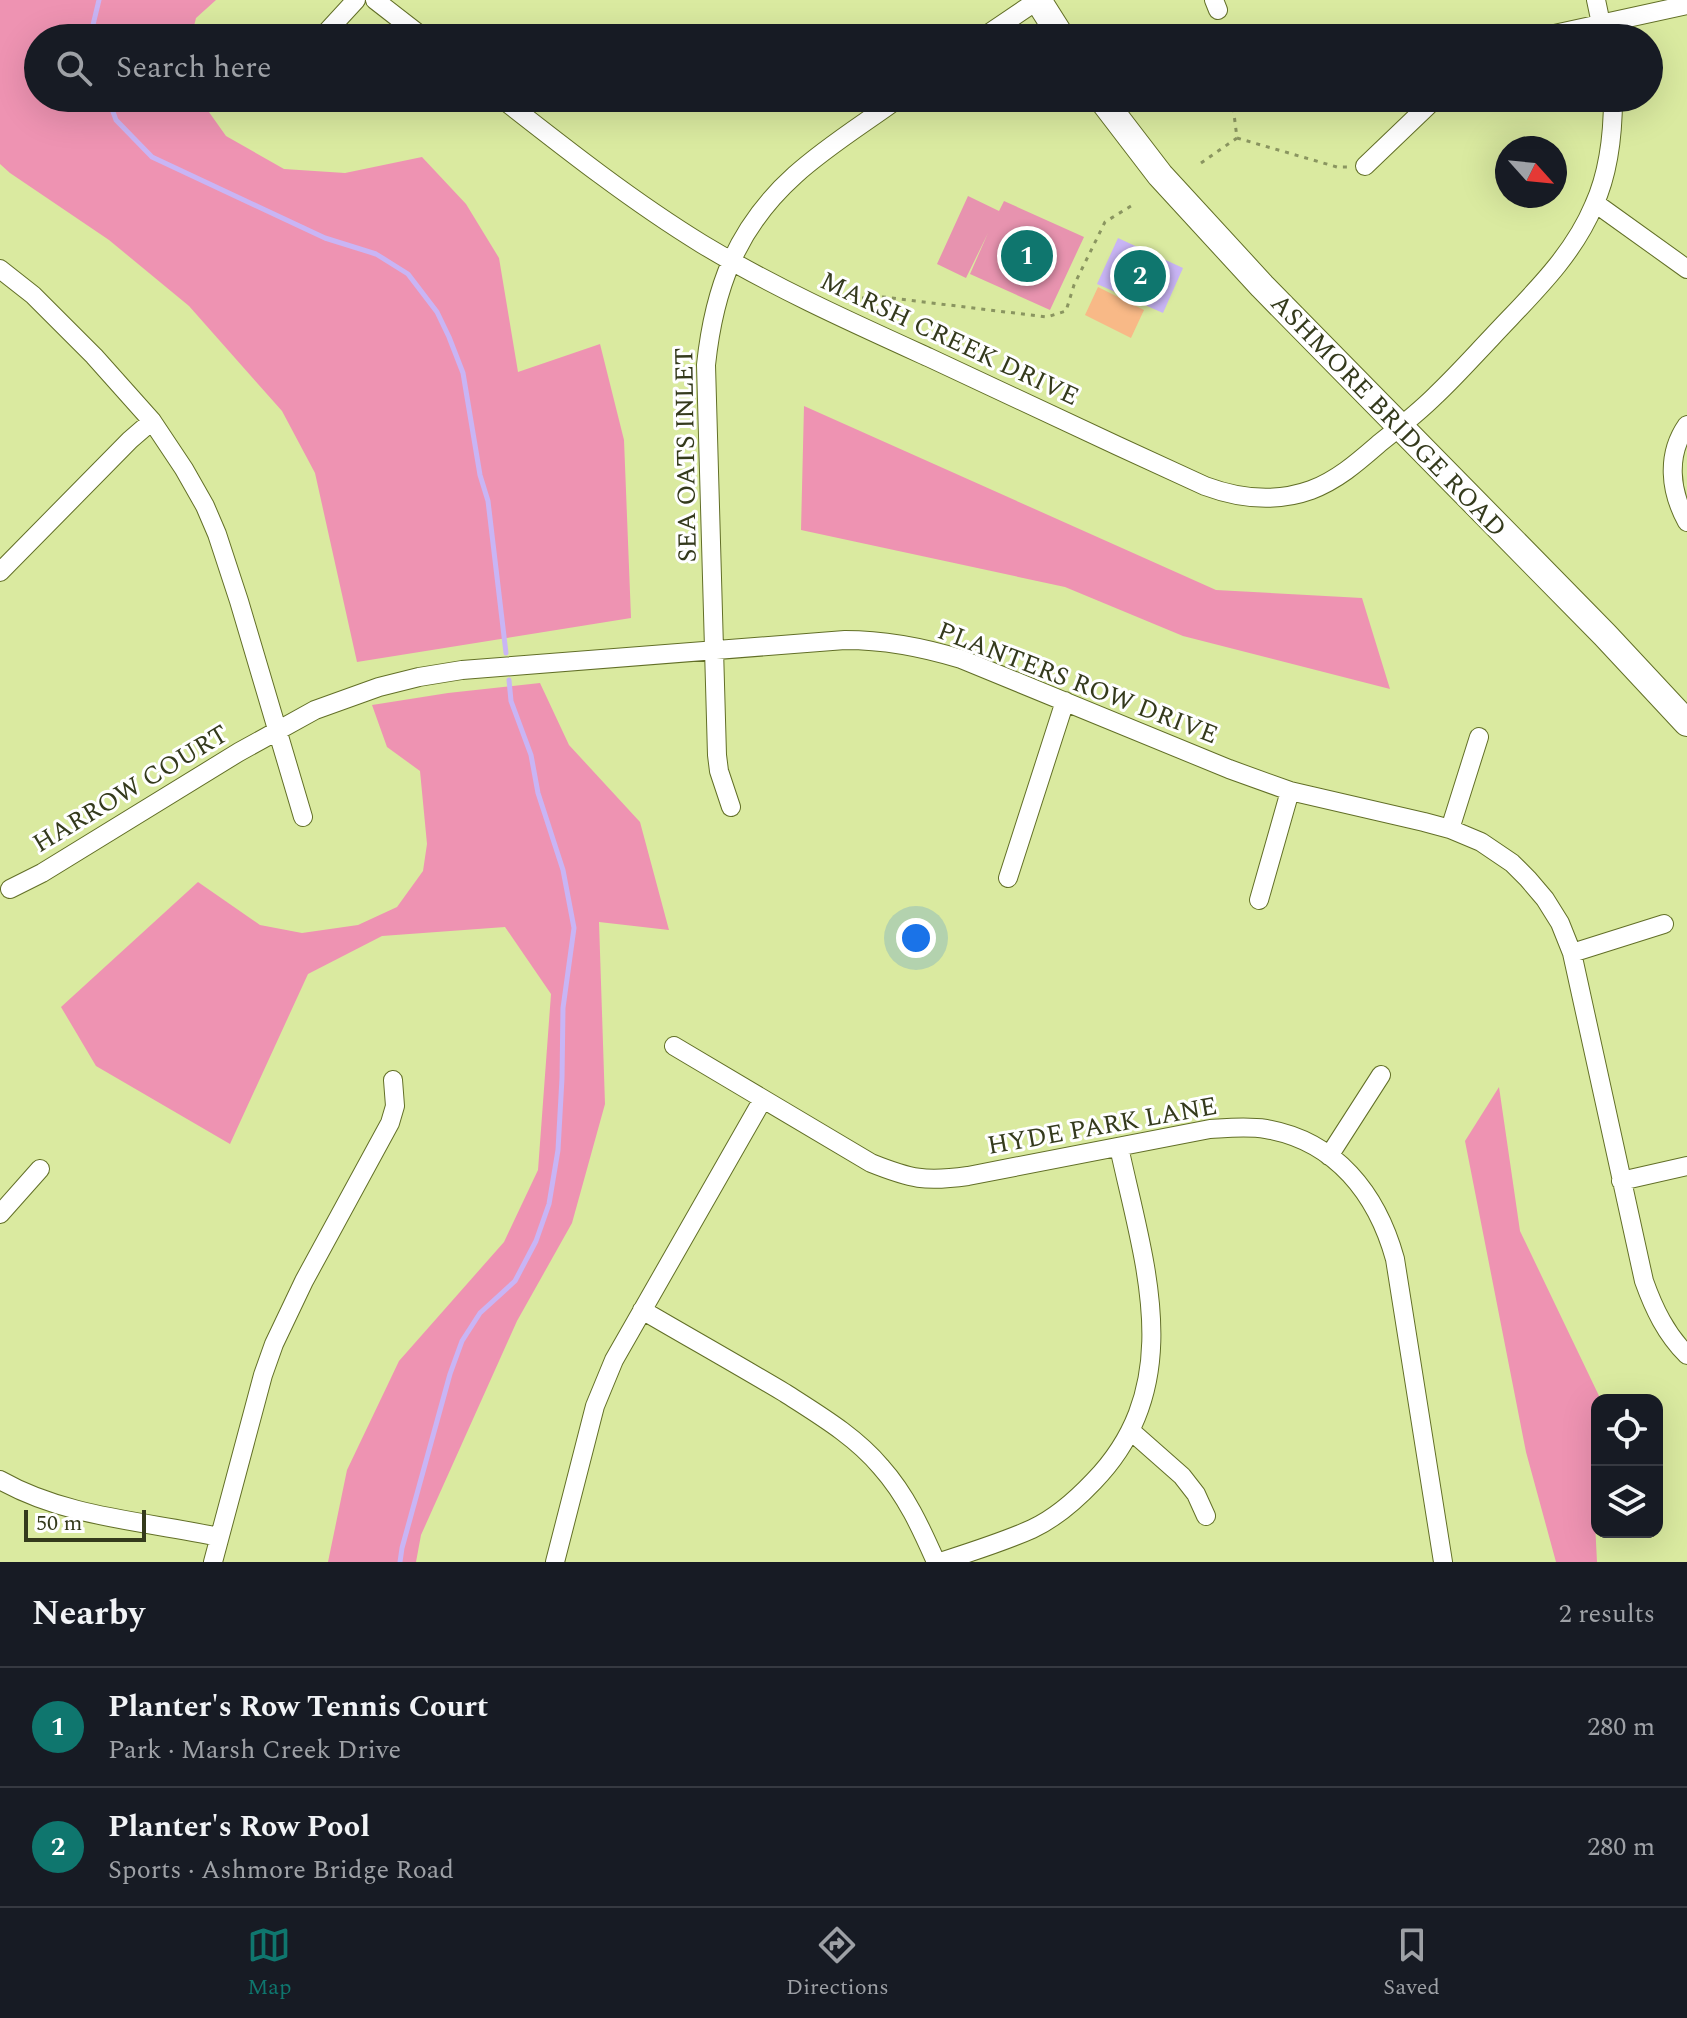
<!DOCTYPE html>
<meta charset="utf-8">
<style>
:root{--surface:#171b24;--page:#20242c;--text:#f1f3f6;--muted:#9ea1a6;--line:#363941;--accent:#0f766e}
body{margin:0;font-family:Spectral,serif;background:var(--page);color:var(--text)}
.controls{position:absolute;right:24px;bottom:24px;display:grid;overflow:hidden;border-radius:16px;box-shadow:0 8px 32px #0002}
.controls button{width:72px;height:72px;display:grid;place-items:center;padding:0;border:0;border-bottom:2px solid var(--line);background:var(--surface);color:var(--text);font:40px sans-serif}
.compass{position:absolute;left:1495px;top:136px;width:72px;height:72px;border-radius:50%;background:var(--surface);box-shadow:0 8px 32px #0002;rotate:117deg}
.scale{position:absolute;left:24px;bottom:20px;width:122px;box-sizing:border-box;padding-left:8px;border:4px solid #343a1c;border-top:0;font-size:22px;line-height:28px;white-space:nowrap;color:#343a1c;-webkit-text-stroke:6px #fff;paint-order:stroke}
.you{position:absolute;left:916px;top:938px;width:28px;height:28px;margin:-20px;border:6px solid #fff;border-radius:50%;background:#1a73e8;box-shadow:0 0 0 12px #1a73e833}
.badge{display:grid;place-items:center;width:52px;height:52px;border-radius:50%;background:var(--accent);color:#fff;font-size:26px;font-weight:700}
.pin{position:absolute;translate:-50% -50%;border:4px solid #fff;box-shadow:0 2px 8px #0006}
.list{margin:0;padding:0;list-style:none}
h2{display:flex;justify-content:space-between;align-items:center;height:104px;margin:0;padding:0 32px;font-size:34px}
h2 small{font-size:26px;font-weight:400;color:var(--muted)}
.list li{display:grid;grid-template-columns:52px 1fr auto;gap:24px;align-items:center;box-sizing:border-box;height:120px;padding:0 32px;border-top:2px solid var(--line)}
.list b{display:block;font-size:30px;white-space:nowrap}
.list p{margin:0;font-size:26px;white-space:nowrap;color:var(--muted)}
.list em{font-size:26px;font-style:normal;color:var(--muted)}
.icon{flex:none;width:44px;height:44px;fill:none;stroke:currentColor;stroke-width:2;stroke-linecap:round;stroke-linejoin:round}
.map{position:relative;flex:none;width:1687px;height:1562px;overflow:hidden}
.search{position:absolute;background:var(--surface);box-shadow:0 8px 32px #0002;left:24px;right:24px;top:24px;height:88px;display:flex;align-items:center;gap:20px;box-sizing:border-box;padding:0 28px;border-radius:44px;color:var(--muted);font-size:30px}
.sheet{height:344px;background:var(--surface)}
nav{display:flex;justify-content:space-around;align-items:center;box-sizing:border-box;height:112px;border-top:2px solid var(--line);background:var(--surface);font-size:22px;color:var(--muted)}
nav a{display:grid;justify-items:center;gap:4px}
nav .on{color:var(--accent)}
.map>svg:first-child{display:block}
.green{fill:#e793af}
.forest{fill:#ee93b2}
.water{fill:#c9b5f5}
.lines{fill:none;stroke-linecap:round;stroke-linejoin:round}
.stream{stroke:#c9b5f5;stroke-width:5}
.building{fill:#f8b987}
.street-casing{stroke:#626f27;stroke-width:20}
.secondary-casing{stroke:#626f27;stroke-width:28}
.path{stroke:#8a9560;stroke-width:3;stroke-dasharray:4 6;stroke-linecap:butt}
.street{stroke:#fff;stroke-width:18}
.secondary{stroke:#fff;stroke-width:26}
.labels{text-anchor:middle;stroke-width:6;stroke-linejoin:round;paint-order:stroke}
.street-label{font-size:26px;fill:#343a1c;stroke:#fff}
</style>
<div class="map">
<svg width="1687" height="1562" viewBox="0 0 1687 1562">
<rect width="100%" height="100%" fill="#daeaa0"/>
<path class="green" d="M968,196l31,15 5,-10 80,36 -34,73 -80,-36 18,-41 -22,45 -29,-14z"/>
<path class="forest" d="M0,0h216l-20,18 -5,20h-153v60h161l27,38 58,33 61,4 77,-16 44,47 33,54 19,114 82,-28 24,96 7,178 -274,44 -42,-189 -33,-62 -93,-105 -80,-66 -99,-67 -10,-9z
M804,406l412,184 146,8 28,91 -207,-53 -118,-49 -264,-57z
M540,683l29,62 71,77 29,108 -70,-8 6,182 -33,119 -55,98 -96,214 -5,27h-88l19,-92 52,-109 105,-119 34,-72 13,-176 -46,-67 -123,9 -74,38 -78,170 -134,-78 -35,-59 137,-125 62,43 42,8 56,-8 39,-18 26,-36 4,-27 -7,-73 -33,-24 -15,-42 76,-12z
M1499,1087l21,144 81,169h-4v80l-4,3 4,79h-41l-30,-110 -61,-311z"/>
<path class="water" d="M1118,238l65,30 -20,45 -66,-29z"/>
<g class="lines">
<path class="stream" d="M93,38l-1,-9 7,-29
M108,98l8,22 36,37 173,81 51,16 32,20 29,38 12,25 14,36 17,102 8,26 18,152
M400,1562l2,-14 48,-174 12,-33 18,-28 35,-32 21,-40 13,-37 9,-54 4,-72 1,-70 11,-80 -11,-58 -25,-77 -7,-38 -20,-54 -2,-21"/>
</g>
<path class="building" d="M1098,287l46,23 -13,28 -46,-23z"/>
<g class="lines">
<g class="street-casing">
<path id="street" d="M375,0l49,38
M1214,0l4,10
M1596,0l8,38
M321,38l35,-38
M982,38l56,-38
M1536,38l151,-33
M501,98c65,51 131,103 201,146 73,44 151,79 228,114 91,43 183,86 275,128 35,13 70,17 106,4 27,-10 48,-29 70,-48 19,-15 38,-30 55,-47 19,-18 37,-38 55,-57 38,-41 81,-80 103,-133 15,-33 19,-71 19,-107
M1365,166l71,-68
M1595,203l92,66
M0,269l33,26 61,61 58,65 32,48 21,37 12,28 22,67 64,216
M1687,425c-21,30 -17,66 0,97
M0,572l130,-132 22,-19
M731,807l-12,-36 -2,-16 -11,-390c8,-76 30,-137 89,-190 32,-29 70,-52 104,-77
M1450,829l29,-92
M1008,878l57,-177
M10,889l32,-16 197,-121 76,-42 64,-23 40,-10 43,-7 383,-30c40,0 77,7 116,19l268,110 61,22 134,31 26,7 31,13 31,21 16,16 17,20 15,24 12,30 72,328c10,28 22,53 43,74
M1259,900l31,-109
M1572,953l92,-29
M674,1046l197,117c40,16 54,19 97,13l242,-47c18,-1 37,-3 56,0 70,12 111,65 129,130l48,303
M1329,1156l52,-81
M1621,1181l66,-15
M0,1214l40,-45
M642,1310c48,28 96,55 143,83 34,22 70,43 96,74 25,28 40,61 55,95
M1131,1431l51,45 14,18 10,22
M0,1480c67,38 146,41 219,57
M213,1562l50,-187 11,-31 30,-63 86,-158 5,-17 -2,-26
M555,1562l40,-156 19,-46 149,-261
M940,1562c31,-10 63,-20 92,-33 24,-11 44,-29 62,-48 94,-97 50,-218 25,-334"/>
</g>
<g class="secondary-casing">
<path id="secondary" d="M1038,0l24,38
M1101,98l59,77 102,111 343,349 82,88"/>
</g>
<path class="path" d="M1221,25l3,13
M1237,138l100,29h12
M1201,163l36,-25 -5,-40
M856,306l6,-8 21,-1 164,20 19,-6 8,-26 31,-63 26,-16
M869,312l7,-15"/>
<use href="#street" class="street"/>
<use href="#secondary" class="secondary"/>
</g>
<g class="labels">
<g class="street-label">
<text transform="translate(950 338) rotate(25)" y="9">MARSH CREEK DRIVE</text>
<text transform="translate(1389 415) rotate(46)" y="9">ASHMORE BRIDGE ROAD</text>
<text transform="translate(685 455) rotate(-91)" y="9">SEA OATS INLET</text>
<text transform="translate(1078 682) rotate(21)" y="9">PLANTERS ROW DRIVE</text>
<text transform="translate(130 788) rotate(-31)" y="9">HARROW COURT</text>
<text transform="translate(1102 1125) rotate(-10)" y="9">HYDE PARK LANE</text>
</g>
</g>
</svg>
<div class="controls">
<button><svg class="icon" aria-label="locate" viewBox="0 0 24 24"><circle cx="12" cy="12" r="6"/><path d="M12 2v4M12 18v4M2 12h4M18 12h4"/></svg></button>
<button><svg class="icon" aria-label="layers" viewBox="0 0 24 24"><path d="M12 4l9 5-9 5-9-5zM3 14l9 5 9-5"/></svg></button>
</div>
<svg class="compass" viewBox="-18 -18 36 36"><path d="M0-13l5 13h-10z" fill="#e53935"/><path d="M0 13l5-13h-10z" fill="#9ea1a6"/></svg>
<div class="scale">50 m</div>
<div class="you"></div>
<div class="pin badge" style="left:1027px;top:256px">1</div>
<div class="pin badge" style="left:1140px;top:276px">2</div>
<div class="search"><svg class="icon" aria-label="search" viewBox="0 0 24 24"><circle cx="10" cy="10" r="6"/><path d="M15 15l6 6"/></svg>Search here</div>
</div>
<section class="sheet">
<h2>Nearby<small>2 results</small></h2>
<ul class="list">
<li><span class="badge">1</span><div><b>Planter's Row Tennis Court</b><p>Park · Marsh Creek Drive</p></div><em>280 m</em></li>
<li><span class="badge">2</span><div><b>Planter's Row Pool</b><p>Sports · Ashmore Bridge Road</p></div><em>280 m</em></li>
</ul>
</section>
<nav>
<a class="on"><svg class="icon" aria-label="map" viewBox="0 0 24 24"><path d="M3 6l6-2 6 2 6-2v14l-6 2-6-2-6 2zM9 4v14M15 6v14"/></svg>Map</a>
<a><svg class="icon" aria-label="directions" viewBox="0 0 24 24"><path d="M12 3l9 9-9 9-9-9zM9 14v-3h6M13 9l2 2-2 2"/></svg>Directions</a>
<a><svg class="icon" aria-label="saved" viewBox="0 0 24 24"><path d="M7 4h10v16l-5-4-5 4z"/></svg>Saved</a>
</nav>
